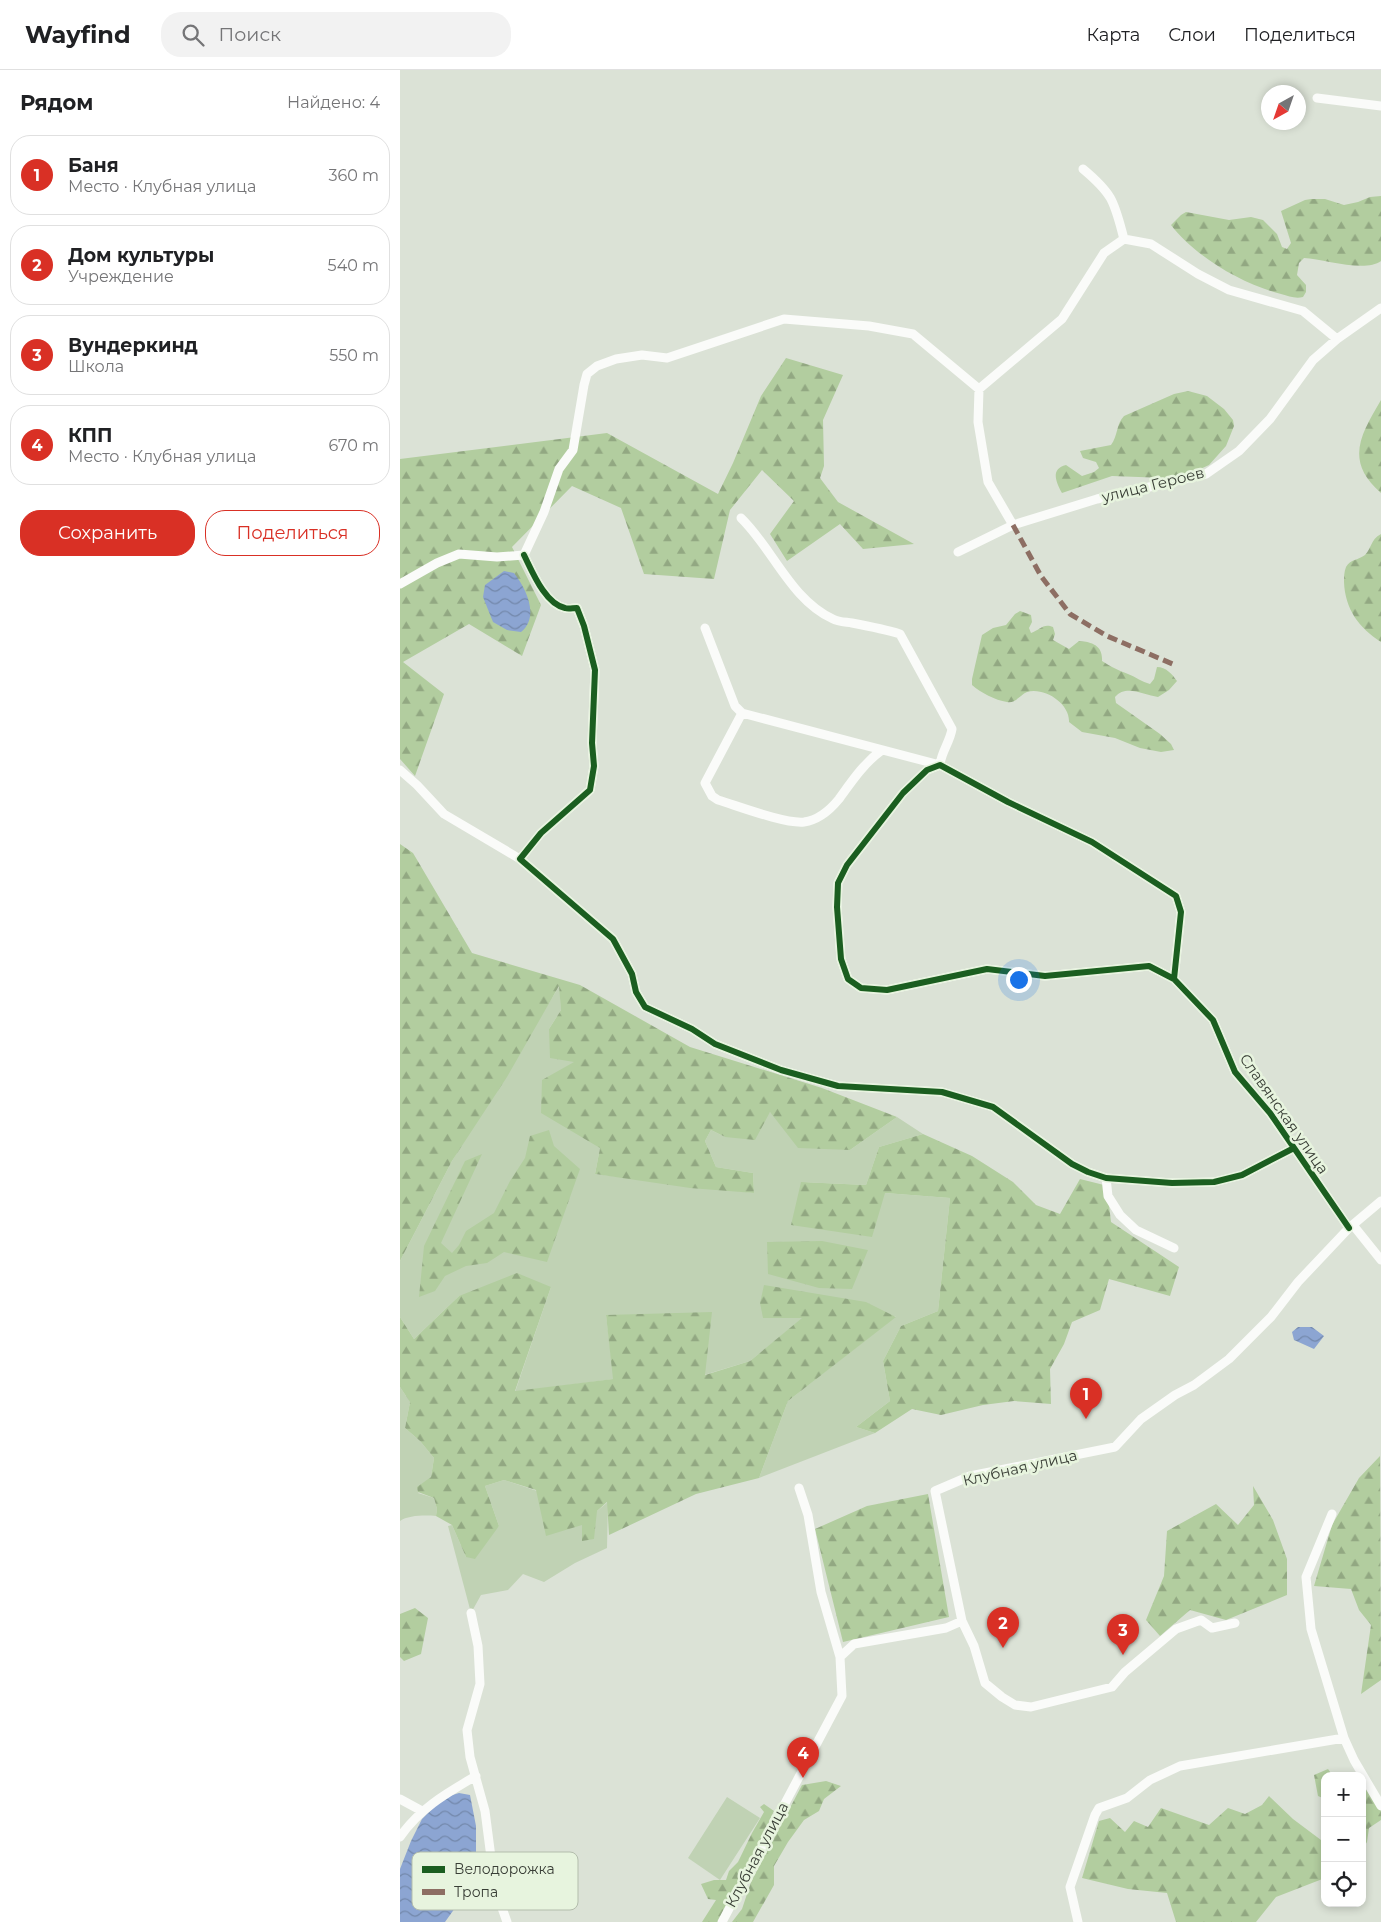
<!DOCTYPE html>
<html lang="ru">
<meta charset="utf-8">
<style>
:root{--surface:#fff;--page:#f2f2f2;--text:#202124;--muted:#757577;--line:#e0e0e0;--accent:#d93025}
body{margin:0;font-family:Montserrat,sans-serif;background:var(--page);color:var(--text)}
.controls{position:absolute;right:15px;bottom:15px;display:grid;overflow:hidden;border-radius:10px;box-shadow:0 2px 8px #0003}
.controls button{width:45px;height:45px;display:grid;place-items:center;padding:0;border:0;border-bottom:1px solid var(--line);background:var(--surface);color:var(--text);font:25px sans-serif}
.compass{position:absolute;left:861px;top:15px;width:45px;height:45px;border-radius:50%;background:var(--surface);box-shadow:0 2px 8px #0003;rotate:220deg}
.you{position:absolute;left:618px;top:909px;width:18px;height:18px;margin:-12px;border:4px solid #fff;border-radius:50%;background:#1a73e8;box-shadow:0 0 0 8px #1a73e833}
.badge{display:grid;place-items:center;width:32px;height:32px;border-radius:50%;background:var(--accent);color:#fff;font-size:16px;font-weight:700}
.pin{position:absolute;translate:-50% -41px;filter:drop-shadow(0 1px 2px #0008)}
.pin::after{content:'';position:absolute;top:26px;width:18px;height:15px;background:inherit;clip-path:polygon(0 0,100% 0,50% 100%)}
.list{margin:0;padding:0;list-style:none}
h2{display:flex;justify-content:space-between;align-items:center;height:65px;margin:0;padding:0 20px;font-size:21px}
h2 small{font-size:16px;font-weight:400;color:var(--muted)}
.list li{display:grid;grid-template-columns:32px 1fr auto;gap:15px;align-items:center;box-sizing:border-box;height:80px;margin:0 10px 10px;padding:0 10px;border:1px solid var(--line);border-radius:20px}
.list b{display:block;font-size:19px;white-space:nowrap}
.list p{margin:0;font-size:16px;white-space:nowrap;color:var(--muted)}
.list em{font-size:16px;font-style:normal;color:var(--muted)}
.actions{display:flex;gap:10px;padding:15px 20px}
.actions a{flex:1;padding:11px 0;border:1px solid var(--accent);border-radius:20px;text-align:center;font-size:18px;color:var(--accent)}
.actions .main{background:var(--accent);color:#fff}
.icon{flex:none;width:28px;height:28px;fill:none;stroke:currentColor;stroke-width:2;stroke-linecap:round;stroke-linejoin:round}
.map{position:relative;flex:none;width:981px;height:1852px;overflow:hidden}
header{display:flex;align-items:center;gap:30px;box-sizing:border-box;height:70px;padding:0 25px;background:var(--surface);border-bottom:1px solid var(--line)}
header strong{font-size:24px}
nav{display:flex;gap:28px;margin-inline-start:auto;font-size:18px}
.search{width:350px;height:45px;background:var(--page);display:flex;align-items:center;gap:12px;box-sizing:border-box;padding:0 18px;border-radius:20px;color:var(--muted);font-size:19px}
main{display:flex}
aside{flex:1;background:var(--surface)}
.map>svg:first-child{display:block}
.grass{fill:#c0d2b4}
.forest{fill:url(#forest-firs)}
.water{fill:url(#water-waves)}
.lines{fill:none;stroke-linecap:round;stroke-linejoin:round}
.street{stroke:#fafbf9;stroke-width:9}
.quiet{stroke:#8d6e63;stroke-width:5;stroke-dasharray:10 5;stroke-linecap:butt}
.cycleway-casing{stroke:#e7f4de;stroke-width:9}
.cycleway{stroke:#1b5e20;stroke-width:6}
.labels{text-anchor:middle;stroke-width:5;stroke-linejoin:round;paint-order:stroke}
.street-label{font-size:15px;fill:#393e36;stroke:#e7f4de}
.key{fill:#e7f4de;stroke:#b3bdac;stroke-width:1}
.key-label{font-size:14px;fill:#393e36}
</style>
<header>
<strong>Wayfind</strong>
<div class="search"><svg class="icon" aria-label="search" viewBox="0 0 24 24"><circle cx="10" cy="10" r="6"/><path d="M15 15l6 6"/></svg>Поиск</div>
<nav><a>Карта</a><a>Слои</a><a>Поделиться</a></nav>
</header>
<main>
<aside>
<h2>Рядом<small>Найдено: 4</small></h2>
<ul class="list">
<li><span class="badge">1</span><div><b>Баня</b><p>Место · Клубная улица</p></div><em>360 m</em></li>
<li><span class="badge">2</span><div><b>Дом культуры</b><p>Учреждение</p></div><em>540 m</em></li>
<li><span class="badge">3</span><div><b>Вундеркинд</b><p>Школа</p></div><em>550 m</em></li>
<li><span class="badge">4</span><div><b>КПП</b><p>Место · Клубная улица</p></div><em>670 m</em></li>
</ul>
<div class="actions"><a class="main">Сохранить</a><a>Поделиться</a></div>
</aside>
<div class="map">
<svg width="981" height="1852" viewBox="0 0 981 1852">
<defs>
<pattern id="forest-firs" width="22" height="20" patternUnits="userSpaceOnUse" patternTransform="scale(1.25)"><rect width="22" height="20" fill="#b2cd9f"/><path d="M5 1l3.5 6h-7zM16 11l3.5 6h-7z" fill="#92a882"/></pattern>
<pattern id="water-waves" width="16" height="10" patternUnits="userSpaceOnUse" patternTransform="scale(1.25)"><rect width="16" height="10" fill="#8ca5d2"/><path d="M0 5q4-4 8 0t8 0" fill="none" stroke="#7388ab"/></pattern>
</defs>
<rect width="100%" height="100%" fill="#dbe2d6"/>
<path class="grass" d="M160,915l1,25 -12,19 26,33 25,86 -5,26 159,19 -1,-20 -37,-6 -11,-26 6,-11 14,7 45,-25 80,38 47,-33 26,17 -44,13 -13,38 -65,-3 84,11 65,5 -12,113 -37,15 -18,35 7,40 -34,26 19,6 -116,45 29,-77 108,-85 -93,2 -53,43 -46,14 -98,-60 8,64 -99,13 36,-105 -92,9 -45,43 -14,-22v-56l52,-100z
M0,1317l10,15 -5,26 15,13 14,17 -3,19 -13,16 16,5 3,11 -1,7c-10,-1 -28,-1 -36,5z
M104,1410l93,31 11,-9 -1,46 -32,15 -31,19 -21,-8 -15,16 -27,5 -10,18 -23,-87 4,-1 14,32 33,-31 -14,-40z
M327,1727l33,21 -40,62 -32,-22z"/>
<path class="forest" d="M981,126v65c-16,12 -57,-2 -77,-3l-5,5 -2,12 9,10v7l-3,5c-8,2 -14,-1 -22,-3 -39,-10 -85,-37 -110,-69l10,-10 5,-3 43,8 22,-3 12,3 14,14 5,13 5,2 4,-6 -10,-32 24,-11 6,-1h14l19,6 14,-3 12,-5z
M386,288l57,17 -20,45 1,46 -4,12 18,24 76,42 -51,5 -23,-25 -53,37 -17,-27 24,-33 -32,-31 -32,40 -16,69 -70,-5 -23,-66 -49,-22 -60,61 29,58 -19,51 -53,-32 -66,38 41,32 -29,82 -15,-17v-300l207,-26 111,61 15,-31 28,-67z
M788,321l19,5 17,13 9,11 1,6 -8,20 -17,19 -24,11 -20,2 -53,-2 -50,17c-6,-11 -12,-24 4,-28l16,11 12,-4 5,-4 -3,-6 -13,-4 -3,-7 31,-6c7,-9 5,-21 13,-29l50,-22z
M981,330v93c-37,-32 -20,-59 0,-93z
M981,464v108c-22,-14 -36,-33 -37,-60 0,-5 0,-10 2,-15 4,-8 13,-7 19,-12 7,-7 5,-15 16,-21z
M620,541l11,4 1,7 -3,6 2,5c9,-3 12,-10 22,-6l2,7 -2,6 16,9 10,-8c14,1 24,5 23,20 9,6 16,9 26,13 8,3 14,8 22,10l4,-5 3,-12c9,0 15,7 20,14l-8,9 -11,7c-14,-2 -32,-13 -43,0l1,6 44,31 11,10 3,6 -13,2 -21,-4 -25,-10 -33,-6 -13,-10c1,-18 -24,-35 -42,-30 -7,3 -12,12 -20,10 -12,-2 -26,-9 -35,-17v-6l10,-44 11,-7 13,-3 9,-11z
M0,774l13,9 59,100 108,32 110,62 132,41 75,29 -47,33 -52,-2 -28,-36 -15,28 -30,-3 -14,-7 -6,11 11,26 37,6 1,20 -64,-5 -95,-14 5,-26 -59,-35 1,-33 32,-18 -24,-4 -1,-29 12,-19 -2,-24 -52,91 -55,84 -52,100z
M149,1060l5,16 26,23 -33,93 -43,-10 -17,11 -21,3 -21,10 -10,15 -16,6 5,-51 41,-85 17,-7 -41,89 11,10 7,-8 7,-14 28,-18 16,-32 15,-23 5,-22z
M523,1064l49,22 41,26 23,23 24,9 20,-35 28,7v10l3,26 68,45 -9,29 -61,-17 -9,31 -28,12 -8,22 -14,25 1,35 -37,-3 -31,4 -42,10 -29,-6 -37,24 -19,-6 34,-26 -7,-40 18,-35 37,-15 12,-113 -65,-5 -13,44 -81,-12 10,-43 65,3 13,-38z
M422,1171l46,9 -16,39 -33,-1 -51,-14 -1,-32z
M117,1203l34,14 -36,104 98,-12 -7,-64 106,-3 -7,63 45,-14 52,-43h-39l-3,-15 4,-18 102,17 30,15 -108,84 -29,77 -63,16 -87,41 -2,-33 -10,9 -3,28 -12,2v-16l-36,11 -10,-46 -32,-10 -19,6 14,40 -24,33 -9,-2 -14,-32 -16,-9 1,-7 -3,-11 -16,-6 -1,-5 14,-10 3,-19 -14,-17 -15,-13 5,-26 -10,-15v-70l14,22 45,-43z
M980,1386l1,224 -20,14 10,-69 -12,-15 -8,-21 -37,-3 18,-61 27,-47z
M853,1416l20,34 14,39v36l-61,25 -36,-10 -30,26 -14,-16 18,-44 3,-45 49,-27 22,21 16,-20z
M528,1424l21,123 -106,25 -28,-113 52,-23z
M15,1538l13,10 -7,36 -17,7 -4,-4v-43z
M928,1699l5,7h-8v23l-7,-3 -4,-21z
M426,1711l15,5 -17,13 -5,12 -15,9 -16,22 -14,24v19l-21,37h-21l10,-13 9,-27 51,-97z
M962,1713l19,26v11l-12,8 -2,14 -5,8z
M869,1726l24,23 28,21h4v38l-49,19 -20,25h-80l-9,-29 -39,-4 -46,-11 17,-57 11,-3 15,14 9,-11 14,6 13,-19 48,17 19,-17 17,6 17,-9z
M364,1734l10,7c-11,21 -15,48 -35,62l-1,12 -19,37h-17l14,-22 -8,-1 -7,-15 13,-4h12l3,-9 9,-9 14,-29 12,-21 -4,-5z"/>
<path class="water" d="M104,501l10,2c12,15 26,44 7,59l-14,-2 -14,-8 -10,-25 2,-12z
M898,1257h14l12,9 -10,13 -20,-9 -2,-8z
M59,1723l11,2 6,31v30l-6,31 -25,35h-45v-53l11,-28 11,-22 21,-21z"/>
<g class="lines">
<path class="street" d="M917,28l64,8
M683,99c31,26 31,33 41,70
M579,319l83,-70 42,-66 20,-14 27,5 47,30 31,16 74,21 34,28
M558,482l55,-27 84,-26 109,-25 33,-23 31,-32 43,-59 24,-21 44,-31
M124,485c8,16 21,49 41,53 3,1 8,0 12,0l7,18 11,44 -3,73 2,23 -4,24 -49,43 -21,26 93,80 19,35 4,18 9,15 47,22 23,15 66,26 57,16 104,6 51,15 79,57 16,8 18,6 66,5 42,-1 28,-7 52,-27
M124,485l20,-43 15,-43 14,-19 11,-65 3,-11 10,-8 19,-7 26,-4 25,3 117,-39 85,7 44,8 66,55 -1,33 10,60 25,43
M0,514l37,-21 22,-9 38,3 27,-2
M305,558l30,78 7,7 198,52c1,-13 10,-23 12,-36l-52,-95c-16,-5 -32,-8 -48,-11 -6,-1 -14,-1 -19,-4 -42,-19 -60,-70 -92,-101
M342,643l-37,70 7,13 6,4c20,6 67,24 86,22 15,-2 26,-12 35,-23 13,-18 25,-36 43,-49
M0,700l17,15 27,29 76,45
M774,909l7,-67 -5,-16 -84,-54 -84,-40 -68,-37 -13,5 -24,23 -56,72 -9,18 -1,24 4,52 7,20 13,9 26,2 100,-21 58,7 104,-10 25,13 39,41 22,52 35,41 79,115
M706,1108l2,18 12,19 16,15 38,18
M953,1155l28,35
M71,1543l7,33 2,38 -13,46 3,27 15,54 10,77 12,34
M835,1553l-23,5 -11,-8 -25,9 -51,43 -13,15 -81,20 -16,-2 -13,-8 -17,-14 -11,-37 -12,-25 -27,-130 35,-15 145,-29 26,-28 34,-24 19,-10 35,-26 42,-42 27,-35 51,-54 32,-27
M440,1587l14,-13 92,-16 16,-7
M944,1668l10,22 27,46
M0,1729l22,12
M0,1767c20,-29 47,-44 76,-61
M322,1852l120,-226 -2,-39 -19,-65 -13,-77 -9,-27
M678,1852l-8,-35 25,-72 4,-7 28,-10 23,-18 30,-14 164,-28 -33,-109 -5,-52 26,-63"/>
<path class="quiet" d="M613,455l28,51 29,38 37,22 68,29"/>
<g class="cycleway-casing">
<path id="cycleway" d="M124,485c8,16 21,49 41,53 3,1 8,0 12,0l7,18 11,44 -3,73 2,23 -4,24 -49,43 -21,26 93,80 19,35 4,18 9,15 47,22 23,15 66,26 57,16 104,6 51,15 79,57 16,8 18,6 66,5 42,-1 28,-7 52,-27
M774,909l7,-67 -5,-16 -84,-54 -84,-40 -68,-37 -13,5 -24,23 -56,72 -9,18 -1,24 4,52 7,20 13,9 26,2 100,-21 58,7 104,-10 25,13 39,41 22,52 35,41 79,115"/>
</g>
<use href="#cycleway" class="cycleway"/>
</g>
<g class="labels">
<g class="street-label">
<text transform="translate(753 415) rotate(-14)" y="5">улица Героев</text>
<text transform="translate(884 1044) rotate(55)" y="5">Славянская улица</text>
<text transform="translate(620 1398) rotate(-13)" y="5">Клубная улица</text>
<text transform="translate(357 1785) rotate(-62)" y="5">Клубная улица</text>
</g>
</g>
<rect x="12" y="1782" width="166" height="58" rx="8" class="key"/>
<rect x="22" y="1796" width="23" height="7" fill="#1b5e20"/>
<rect x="22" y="1819" width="23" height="6" fill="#8d6e63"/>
<g class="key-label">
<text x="54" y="1804">Велодорожка</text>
<text x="54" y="1827">Тропа</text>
</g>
</svg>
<div class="controls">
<button>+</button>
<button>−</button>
<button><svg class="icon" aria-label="locate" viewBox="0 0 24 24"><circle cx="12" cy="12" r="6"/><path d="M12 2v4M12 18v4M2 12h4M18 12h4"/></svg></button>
</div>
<svg class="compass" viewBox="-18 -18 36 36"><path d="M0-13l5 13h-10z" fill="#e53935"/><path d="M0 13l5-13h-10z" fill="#757577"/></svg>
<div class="you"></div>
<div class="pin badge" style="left:686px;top:1349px">1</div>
<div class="pin badge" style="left:603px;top:1578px">2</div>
<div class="pin badge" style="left:723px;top:1585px">3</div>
<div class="pin badge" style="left:403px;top:1708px">4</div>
</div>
</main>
